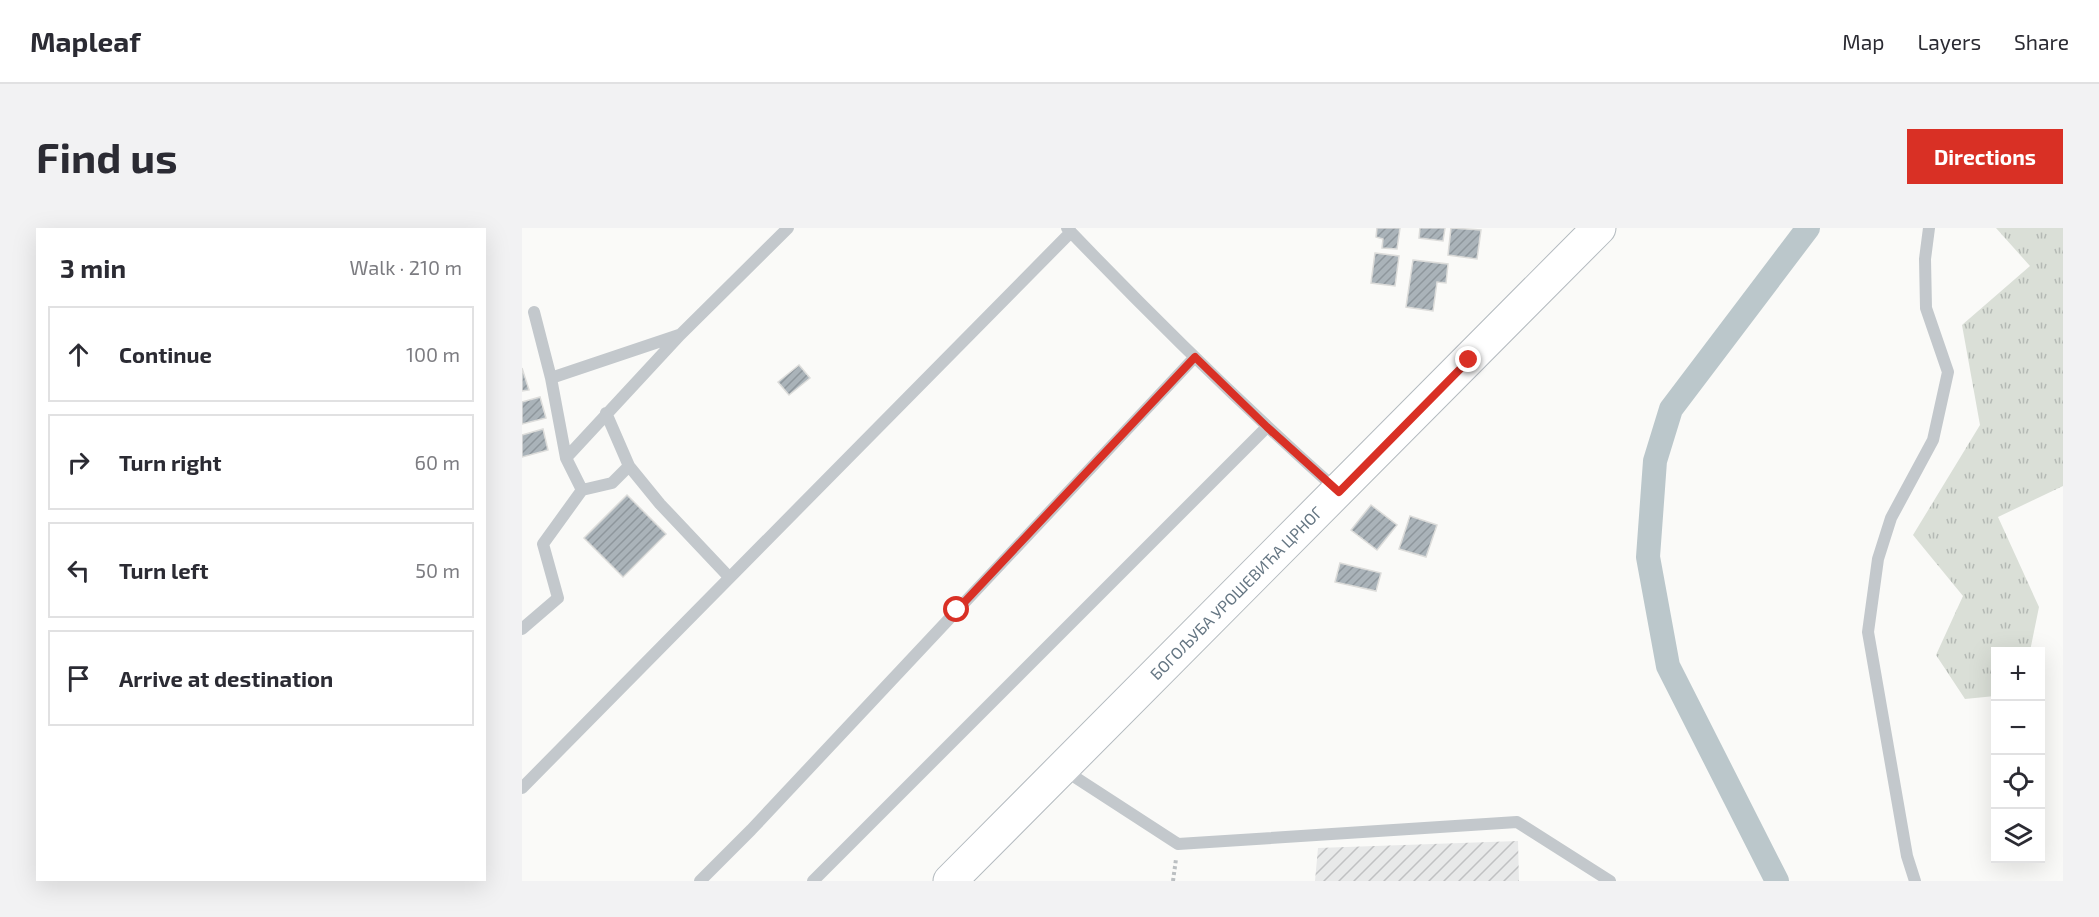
<!DOCTYPE html>
<meta charset="utf-8">
<style>
:root{--surface:#fff;--page:#f2f2f3;--text:#2b2b33;--muted:#7c7c81;--line:#e1e1e2;--accent:#d93025}
body{margin:0;font-family:"Exo 2",sans-serif;background:var(--page);color:var(--text)}
.controls{position:absolute;right:18px;bottom:18px;display:grid;overflow:hidden;border-radius:0px;box-shadow:0 6px 24px #0002}
.controls button{width:54px;height:54px;display:grid;place-items:center;padding:0;border:0;border-bottom:2px solid var(--line);background:var(--surface);color:var(--text);font:30px sans-serif}
.stop{position:absolute;width:18px;height:18px;margin:-14px;border:4px solid #d93025;border-radius:50%;background:#fff}
.stop.end{background:#d93025;border-color:#fff;box-shadow:0 2px 6px #0008}
.list{margin:0;padding:0;list-style:none}
h2{display:flex;justify-content:space-between;align-items:center;height:78px;margin:0;padding:0 24px;font-size:26px}
h2 small{font-size:20px;font-weight:400;color:var(--muted)}
.list li{display:grid;grid-template-columns:39px 1fr auto;gap:18px;align-items:center;box-sizing:border-box;height:96px;margin:0 12px 12px;padding:0 12px;border:2px solid var(--line);border-radius:0px}
.list b{display:block;font-size:22px;white-space:nowrap}
.list em{font-size:20px;font-style:normal;color:var(--muted)}
.icon{flex:none;width:33px;height:33px;fill:none;stroke:currentColor;stroke-width:2;stroke-linecap:round;stroke-linejoin:round}
.map{position:relative;flex:none;width:1541px;height:653px;overflow:hidden;border-radius:0px}
header{display:flex;align-items:center;gap:36px;box-sizing:border-box;height:84px;padding:0 30px;background:var(--surface);border-bottom:2px solid var(--line)}
header strong{font-size:28px}
nav{display:flex;gap:33px;margin-inline-start:auto;font-size:21px}
.intro{display:flex;align-items:center;justify-content:space-between;box-sizing:border-box;height:144px;padding:0 36px}
h1{margin:0;font-size:42px}
.button{padding:15px 27px;border-radius:0px;background:var(--accent);color:#fff;font-size:21px;font-weight:700}
main{display:flex;gap:36px;padding:0 36px}
aside{flex:1;background:var(--surface);border-radius:0px;box-shadow:0 6px 24px #0002}
.map>svg:first-child{display:block}
.industrial{fill:url(#industrial-furrows)}
.grass{fill:url(#grass-tufts)}
.lines{fill:none;stroke-linecap:round;stroke-linejoin:round}
.canal{stroke:#bbc7cb;stroke-width:24}
.building{fill:url(#building-hatch);stroke:#dcdcda;stroke-width:1.5}
.secondary-casing{stroke:#b3babf;stroke-width:35}
.path{stroke:#bbbfc2;stroke-width:4;stroke-dasharray:3 3;stroke-linecap:butt}
.lane{stroke:#c3c8cc;stroke-width:12}
.secondary{stroke:#fff;stroke-width:33}
.route{stroke:#d93025;stroke-width:8}
.labels{text-anchor:middle;stroke-width:6;stroke-linejoin:round;paint-order:stroke}
.street-label{font-size:16px;fill:#657683;stroke:#fff}
</style>
<header>
<strong>Mapleaf</strong>
<nav><a>Map</a><a>Layers</a><a>Share</a></nav>
</header>
<div class="intro"><h1>Find us</h1><a class="button">Directions</a></div>
<main>
<aside>
<h2>3 min<small>Walk · 210 m</small></h2>
<ul class="list">
<li><svg class="icon" aria-label="ahead" viewBox="0 0 24 24"><path d="M12 20V5M6 11l6-6 6 6"/></svg><div><b>Continue</b></div><em>100 m</em></li>
<li><svg class="icon" aria-label="right" viewBox="0 0 24 24"><path d="M7 20v-9h11M14 6l5 5-5 5"/></svg><div><b>Turn right</b></div><em>60 m</em></li>
<li><svg class="icon" aria-label="left" viewBox="0 0 24 24"><path d="M17 20v-9H6M10 6l-5 5 5 5"/></svg><div><b>Turn left</b></div><em>50 m</em></li>
<li><svg class="icon" aria-label="arrive" viewBox="0 0 24 24"><path d="M6 21V4h12l-3 4 3 4H6"/></svg><div><b>Arrive at destination</b></div></li>
</ul>
</aside>
<div class="map">
<svg width="1541" height="653" viewBox="0 0 1541 653">
<defs>
<pattern id="industrial-furrows" width="10" height="10" patternUnits="userSpaceOnUse" patternTransform="scale(1.5)"><rect width="10" height="10" fill="#e8e9e9"/><path d="M-1 1l2-2M0 10L10 0M9 11l2-2" fill="none" stroke="#c0c1c2"/></pattern>
<pattern id="grass-tufts" width="24" height="20" patternUnits="userSpaceOnUse" patternTransform="scale(1.5)"><rect width="24" height="20" fill="#dadfd7"/><path d="M3 7l-1-3M5 7V3M7 7l1-3M15 17l-1-3M17 17v-4M19 17l1-3" fill="none" stroke="#b4b9b4"/></pattern>
<pattern id="building-hatch" width="6" height="6" patternUnits="userSpaceOnUse" patternTransform="scale(1.5)"><rect width="6" height="6" fill="#aab3b9"/><path d="M-1 1l2-2M0 6l6-6M5 7l2-2" fill="none" stroke="#8e969c"/></pattern>
</defs>
<rect width="100%" height="100%" fill="#fafaf8"/>
<path class="industrial" d="M996,613l1,40h-204l3,-33z"/>
<path class="grass" d="M1474,0h67v258l-65,31 41,90 -9,44 -34,1 -1,44 -30,3 -29,-44 27,-59 -50,-61 67,-110 -18,-100 68,-59z"/>
<g class="lines">
<path class="canal" d="M1255,653l-109,-215 -20,-109 7,-96 16,-52 137,-181"/>
</g>
<path class="building" d="M855,0h23l-3,21 -15,-1 1,-9 -7,-2z
M898,0h25l-2,13 -24,-3z
M929,0l30,2 -4,29 -29,-4z
M853,25l24,3 -4,30 -24,-3z
M891,32l35,4 -2,19 -9,-1 -4,29 -27,-4z
M277,137l11,13 -21,17 -11,-13z
M0,140l7,22 -7,1z
M18,169l6,21 -24,6v-22z
M21,201l5,21 -26,7v-22z
M105,267l39,39 -43,43 -39,-39z
M849,277l26,20 -20,25 -26,-20z
M888,288l27,9 -11,32 -27,-8z
M818,335l41,10 -5,18 -41,-9z"/>
<g class="lines">
<g class="secondary-casing">
<g id="secondary">
<path id="s1" d="M428,653l649,-653"/>
</g>
</g>
<path class="path" d="M651,653l3,-22"/>
<path class="lane" d="M545,0c87,91 177,179 271,263
M12,84l17,66 15,80
M29,150l128,-43
M84,185l23,53 31,38 69,73
M60,262l30,-7 17,-17
M0,401l36,-31 -15,-54 39,-54 -16,-32 114,-123 108,-107
M542,542l114,74 339,-22 93,59
M0,560l549,-556
M178,653l51,-51 444,-473
M291,653l454,-454
M1393,653l-8,-25 -39,-224 10,-73 13,-41 42,-78 15,-68 -22,-64 -1,-49 4,-31"/>
<use href="#secondary" class="secondary"/>
</g>
<g class="lines">
<path class="route" d="M435,382l238,-253 72,70 72,65 130,-132"/>
</g>
<g class="labels">
<g class="street-label">
<text dy="6" stroke="none"><textPath href="#s1" startOffset="406">БОГОЉУБА УРОШЕВИЋА ЦРНОГ</textPath></text>
</g>
</g>
</svg>
<div class="controls">
<button>+</button>
<button>−</button>
<button><svg class="icon" aria-label="locate" viewBox="0 0 24 24"><circle cx="12" cy="12" r="6"/><path d="M12 2v4M12 18v4M2 12h4M18 12h4"/></svg></button>
<button><svg class="icon" aria-label="layers" viewBox="0 0 24 24"><path d="M12 4l9 5-9 5-9-5zM3 14l9 5 9-5"/></svg></button>
</div>
<div class="stop" style="left:435px;top:382px"></div>
<div class="stop end" style="left:947px;top:132px"></div>
</div>
</main>
